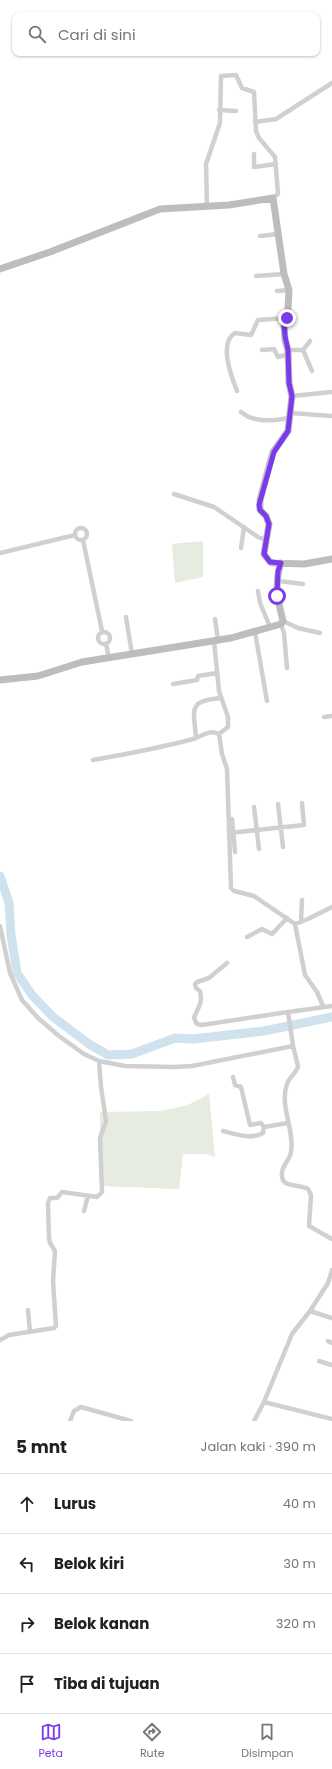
<!DOCTYPE html>
<html lang="id">
<meta charset="utf-8">
<style>
:root{--surface:#fff;--page:#f6f6f6;--text:#202124;--muted:#757577;--line:#e0e0e0;--accent:#7c3aed}
body{margin:0;font-family:Poppins,sans-serif;background:var(--page);color:var(--text)}
.stop{position:absolute;width:12px;height:12px;margin:-9px;border:3px solid #7c3aed;border-radius:50%;background:#fff}
.stop.end{background:#7c3aed;border-color:#fff;box-shadow:0 1px 4px #0008}
.list{margin:0;padding:0;list-style:none}
h2{display:flex;justify-content:space-between;align-items:center;height:52px;margin:0;padding:0 16px;font-size:17px}
h2 small{font-size:13px;font-weight:400;color:var(--muted)}
.list li{display:grid;grid-template-columns:26px 1fr auto;gap:12px;align-items:center;box-sizing:border-box;height:60px;padding:0 16px;border-top:1px solid var(--line)}
.list b{display:block;font-size:15px;white-space:nowrap}
.list em{font-size:13px;font-style:normal;color:var(--muted)}
.icon{flex:none;width:22px;height:22px;fill:none;stroke:currentColor;stroke-width:2;stroke-linecap:round;stroke-linejoin:round}
.map{position:relative;flex:none;width:332px;height:1421px;overflow:hidden}
.search{position:absolute;background:var(--surface);box-shadow:0 1px 3px #0004;left:12px;right:12px;top:12px;height:44px;display:flex;align-items:center;gap:10px;box-sizing:border-box;padding:0 14px;border-radius:8px;color:var(--muted);font-size:15px}
.sheet{height:292px;background:var(--surface)}
nav{display:flex;justify-content:space-around;align-items:center;box-sizing:border-box;height:56px;border-top:1px solid var(--line);background:var(--surface);font-size:11px;color:var(--muted)}
nav a{display:grid;justify-items:center;gap:2px}
nav .on{color:var(--accent)}
.map>svg:first-child{display:block}
.green{fill:#e6ecdf}
.lines{fill:none;stroke-linecap:round;stroke-linejoin:round}
.river{stroke:#cfe2ee;stroke-width:9}
.street{stroke:#d0d0d0;stroke-width:4.5}
.secondary{stroke:#bdbdbd;stroke-width:7}
.route{stroke:#7c3aed;stroke-width:5}
</style>
<div class="map">
<svg width="332" height="1421" viewBox="0 0 332 1421">
<rect width="100%" height="100%" fill="#fff"/>
<path class="green" d="M203,541v36l-28,6 -3,-39z
M209,1094l6,63 -8,-3h-24l-4,35 -79,-3v-74l61,-1 27,-6z"/>
<g class="lines">
<path class="river" d="M0,876l9,27 2,32 6,38 15,22 21,22 36,27 19,11 24,-1 43,-16 18,1 71,-8 68,-14"/>
<path class="street" d="M219,110l17,1
M255,122l21,-3 56,-36
M254,154v13l22,-3
M207,206l-1,-42 14,-41 1,-47 15,-1 6,13 12,4 2,39 3,7 16,19 3,37 -5,4
M260,236l18,-2
M256,276l28,-2
M277,291l12,-1
M262,350l12,-1 4,8 11,-3
M288,350h15l9,21
M303,350l7,-9
M237,391c-5,-13 -19,-48 -2,-58l16,2 7,-15 29,-2
M292,396l40,-4
M241,412c13,11 32,9 48,6
M290,413l42,3
M174,494l40,13 44,30 8,3
M75 534a6 6 0 1 1 12 0a6 6 0 1 1-12 0Z
M83,540l19,91
M241,548l3,-21
M0,553l75,-18
M279,581l24,3
M258,591l2,12 10,24
M126,617l6,37
M215,619l3,21
M283,621l15,7 22,5
M281,624l3,9 3,35
M98 638a6 6 0 1 1 12 0a6 6 0 1 1-12 0Z
M255,632l12,69
M214,641l5,50 9,26v10l-9,7 3,20 5,15 4,119 3,3 20,5 41,28 10,51 12,17 6,14
M106,644l3,14
M173,684l24,-4 1,-4 19,-3
M324,717l8,-1
M196,738c-2,-29 -9,-37 25,-40
M93,760c34,-6 67,-12 100,-21 10,-3 16,-10 26,-5
M278,804l5,43
M254,807l5,42
M232,819l3,33
M229,833l75,-8 -2,-22
M301,922l1,-22
M295,924l13,-5 24,-12
M0,926l10,47 12,27 16,18 21,18 25,18 15,7 26,5 50,1 17,-1 101,-20
M247,937l15,-8 10,5 15,-16
M227,963l-18,15 -12,4 -2,2 1,4 4,3c3,13 -2,16 -6,27l3,6 5,1 86,-13
M332,1006l-44,6 5,34 5,20c-1,7 -9,11 -11,18 -8,22 8,46 4,68 -1,9 -13,16 -8,28 3,7 19,5 25,9l3,6 -2,31 23,13
M233,1077l2,8 6,2 9,38 11,-2 3,4 24,-4
M223,1131c12,3 28,9 40,2l1,-6
M84,1211l4,-15
M28,1310l2,22
M310,1311l22,7
M0,1340l9,-5 45,-7 2,-2 -3,-45 2,-30 -5,-8 -1,-5 -1,-35 2,-5h7l5,-6 35,5 5,-5 -2,-54 6,-17 -5,-34 -2,-26
M328,1341l4,2
M319,1361l13,4
M264,1402l68,17
M70,1421l4,-10 7,-4 50,14
M254,1421l10,-19 28,-68 18,-23 18,-28 4,-13"/>
<path class="secondary" d="M0,269l50,-17 110,-43 69,-4 44,-7 11,76 5,16 -1,19 -4,15 1,16 3,10 1,33 3,13 -4,35 -15,21 -13,48v10l6,6 3,8 -5,30 6,8 4,1 30,1 28,-5
M0,680l38,-4 44,-14 149,-24 50,-14 2,-3c-5,-19 -9,-39 -2,-58"/>
</g>
<g class="lines">
<path class="route" d="M277,596l1,-25 3,-8 -11,-1 -6,-8 5,-30 -3,-8 -6,-6 -1,-5 15,-53 14,-21 4,-35 -3,-13 -1,-33 -3,-14 -1,-12 3,-6"/>
</g>
</svg>
<div class="stop" style="left:277px;top:596px"></div>
<div class="stop end" style="left:287px;top:318px"></div>
<div class="search"><svg class="icon" aria-label="search" viewBox="0 0 24 24"><circle cx="10" cy="10" r="6"/><path d="M15 15l6 6"/></svg>Cari di sini</div>
</div>
<section class="sheet">
<h2>5 mnt<small>Jalan kaki · 390 m</small></h2>
<ul class="list">
<li><svg class="icon" aria-label="ahead" viewBox="0 0 24 24"><path d="M12 20V5M6 11l6-6 6 6"/></svg><div><b>Lurus</b></div><em>40 m</em></li>
<li><svg class="icon" aria-label="left" viewBox="0 0 24 24"><path d="M17 20v-9H6M10 6l-5 5 5 5"/></svg><div><b>Belok kiri</b></div><em>30 m</em></li>
<li><svg class="icon" aria-label="right" viewBox="0 0 24 24"><path d="M7 20v-9h11M14 6l5 5-5 5"/></svg><div><b>Belok kanan</b></div><em>320 m</em></li>
<li><svg class="icon" aria-label="arrive" viewBox="0 0 24 24"><path d="M6 21V4h12l-3 4 3 4H6"/></svg><div><b>Tiba di tujuan</b></div></li>
</ul>
</section>
<nav>
<a class="on"><svg class="icon" aria-label="map" viewBox="0 0 24 24"><path d="M3 6l6-2 6 2 6-2v14l-6 2-6-2-6 2zM9 4v14M15 6v14"/></svg>Peta</a>
<a><svg class="icon" aria-label="directions" viewBox="0 0 24 24"><path d="M12 3l9 9-9 9-9-9zM9 14v-3h6M13 9l2 2-2 2"/></svg>Rute</a>
<a><svg class="icon" aria-label="saved" viewBox="0 0 24 24"><path d="M7 4h10v16l-5-4-5 4z"/></svg>Disimpan</a>
</nav>
